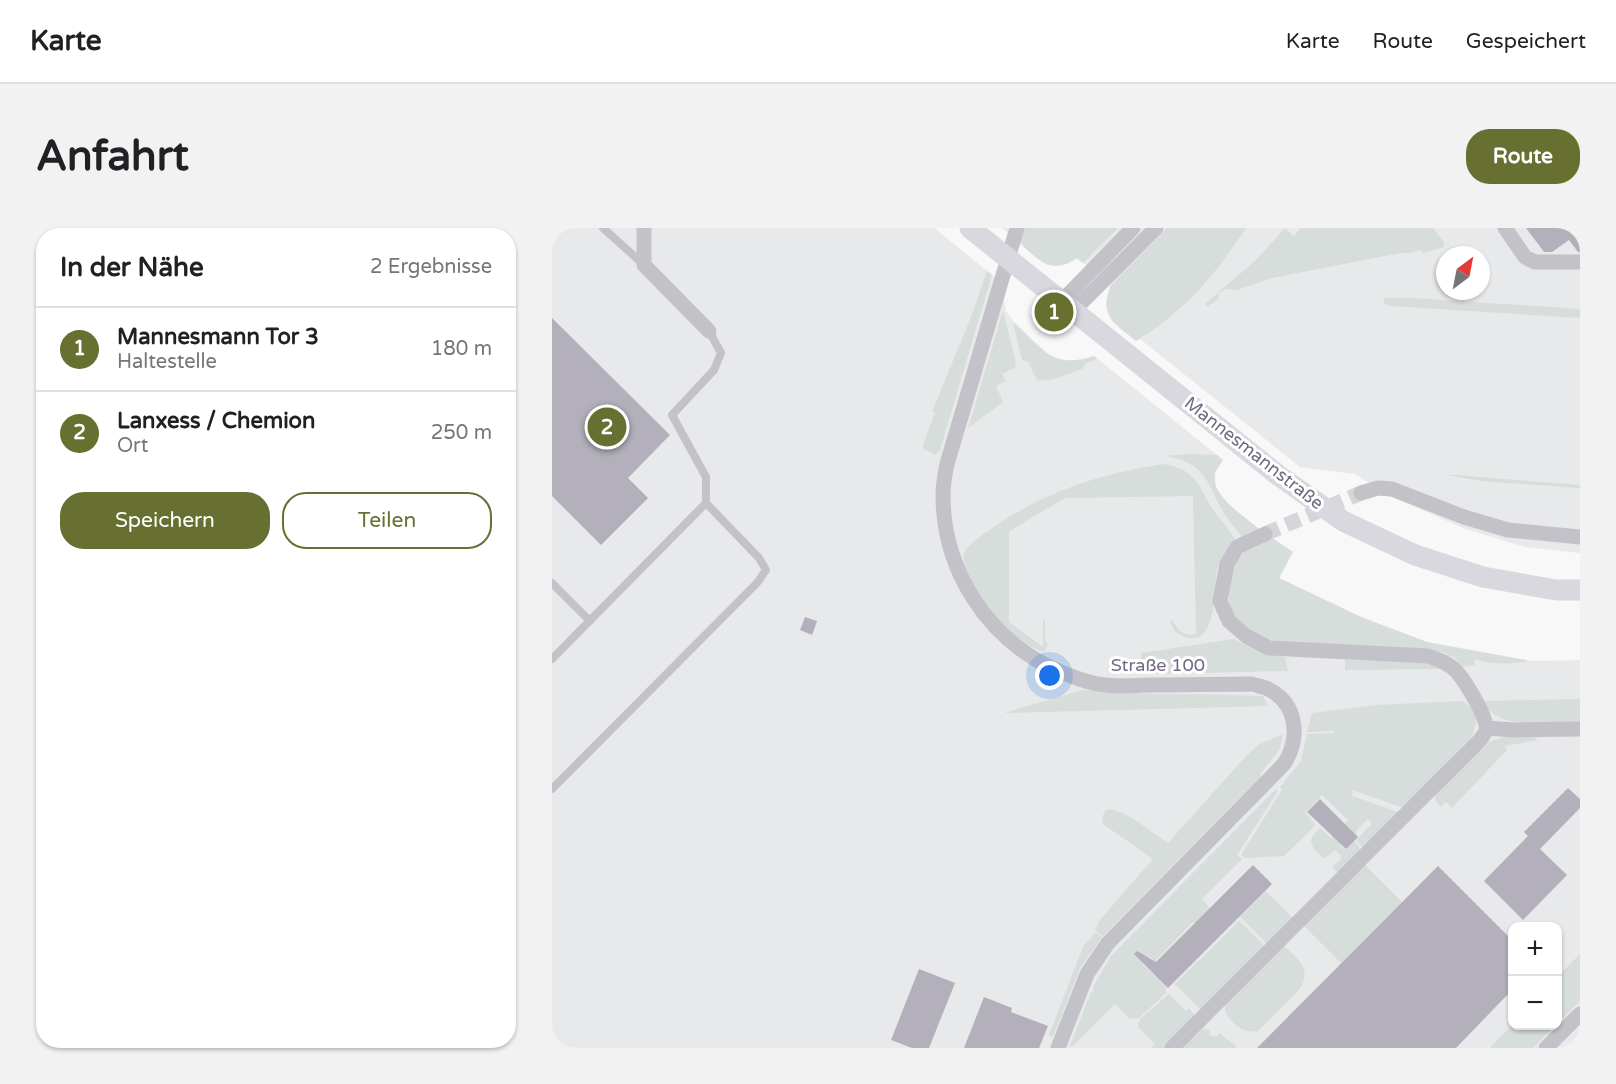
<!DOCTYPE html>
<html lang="de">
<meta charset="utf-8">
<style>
:root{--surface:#fff;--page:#f2f2f2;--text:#202124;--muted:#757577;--line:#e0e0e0;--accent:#676f31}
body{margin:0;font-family:"Varela Round",sans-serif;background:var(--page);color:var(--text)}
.controls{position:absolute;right:18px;bottom:18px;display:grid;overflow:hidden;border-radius:12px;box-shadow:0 2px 4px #0004}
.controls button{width:54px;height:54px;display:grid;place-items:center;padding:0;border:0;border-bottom:2px solid var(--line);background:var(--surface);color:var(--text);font:30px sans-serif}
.compass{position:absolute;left:884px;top:18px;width:54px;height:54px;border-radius:50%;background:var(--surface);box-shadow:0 2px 4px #0004;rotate:32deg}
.you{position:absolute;left:498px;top:448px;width:21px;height:21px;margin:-15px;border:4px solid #fff;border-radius:50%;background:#1a73e8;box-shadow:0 0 0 9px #1a73e833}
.badge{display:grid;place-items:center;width:39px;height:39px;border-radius:50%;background:var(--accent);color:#fff;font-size:20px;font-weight:700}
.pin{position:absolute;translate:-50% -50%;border:3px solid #fff;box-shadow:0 2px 6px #0006}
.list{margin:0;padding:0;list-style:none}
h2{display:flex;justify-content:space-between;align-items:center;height:78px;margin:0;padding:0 24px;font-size:26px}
h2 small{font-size:20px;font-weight:400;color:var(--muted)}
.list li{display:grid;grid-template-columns:39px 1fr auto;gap:18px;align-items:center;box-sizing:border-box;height:84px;padding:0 24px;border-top:2px solid var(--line)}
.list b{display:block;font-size:22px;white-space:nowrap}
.list p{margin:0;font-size:20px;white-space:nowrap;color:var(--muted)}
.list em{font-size:20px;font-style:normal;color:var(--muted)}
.actions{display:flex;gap:12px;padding:18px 24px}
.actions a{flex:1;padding:14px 0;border:2px solid var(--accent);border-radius:24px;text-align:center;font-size:21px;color:var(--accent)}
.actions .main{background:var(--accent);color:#fff}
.map{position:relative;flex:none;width:1028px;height:820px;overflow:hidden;border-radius:24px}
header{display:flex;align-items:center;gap:36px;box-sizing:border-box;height:84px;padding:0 30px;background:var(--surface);border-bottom:2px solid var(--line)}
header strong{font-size:28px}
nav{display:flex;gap:33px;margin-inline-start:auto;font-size:21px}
.intro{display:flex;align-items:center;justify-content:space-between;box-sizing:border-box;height:144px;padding:0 36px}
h1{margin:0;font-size:42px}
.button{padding:15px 27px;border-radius:24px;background:var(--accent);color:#fff;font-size:21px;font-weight:700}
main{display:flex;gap:36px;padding:0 36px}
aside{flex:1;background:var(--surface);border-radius:24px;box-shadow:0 2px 4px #0004}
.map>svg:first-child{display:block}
.built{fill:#e8e9ea;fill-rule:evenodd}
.green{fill:#d6ddda}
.building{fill:#b3b0bb}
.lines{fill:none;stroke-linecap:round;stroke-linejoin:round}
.minor-tunnel{stroke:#d6d5da;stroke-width:15;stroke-dasharray:15 8;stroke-linecap:butt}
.service{stroke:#c4c2c9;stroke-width:8}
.minor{stroke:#c4c2c9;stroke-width:15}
.secondary{stroke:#dad8df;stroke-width:21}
.labels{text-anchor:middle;stroke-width:6;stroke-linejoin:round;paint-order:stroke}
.street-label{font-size:18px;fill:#736b84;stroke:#fff}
</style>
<header>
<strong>Karte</strong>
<nav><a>Karte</a><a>Route</a><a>Gespeichert</a></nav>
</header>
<div class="intro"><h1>Anfahrt</h1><a class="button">Route</a></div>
<main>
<aside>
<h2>In der Nähe<small>2 Ergebnisse</small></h2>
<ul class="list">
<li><span class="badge">1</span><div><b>Mannesmann Tor 3</b><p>Haltestelle</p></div><em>180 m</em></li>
<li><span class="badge">2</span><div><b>Lanxess / Chemion</b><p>Ort</p></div><em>250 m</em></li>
</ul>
<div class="actions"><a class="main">Speichern</a><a>Teilen</a></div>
</aside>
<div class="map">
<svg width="1028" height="820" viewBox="0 0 1028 820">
<rect width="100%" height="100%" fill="#f7f8f7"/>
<path class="built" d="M0,0h382l73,59 -3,13 2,11 7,10 40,38 14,2 14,-1 13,-4 129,104 -8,13 1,15 11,15 32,26 34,23 -14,26 82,39 66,25 49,11 56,8 48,-1v388h-1028zM960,698h45v100h-45z
M450,0h578v325l-55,-6 -62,-19 -73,-32 -35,-22 -55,-7 -160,-128 -4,2 -23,-19 -7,-14v-8l4,-15 -33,-27 -21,8 -10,-2zM893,27h36v36h-36z"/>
<path class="green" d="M472,0h94l-35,35 -6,-5c-26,18 -39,2 -58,-16z
M615,0h79c-30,46 -62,84 -110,113 -22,-18 -37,-24 -25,-56z
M733,0l9,8 7,-8h132l11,14v5l-21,6 -2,-3 -10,3h-11l-128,25 -35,12 -11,-1 -7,4 -1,6 -10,7 -3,-2 51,-44z
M435,43l5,4 -52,175 -5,5 -13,-7 13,-35 -3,-1 39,-95z
M831,70h30l167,11v9l-190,-12 -5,-2z
M451,83l13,52 -1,5 -13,6 4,7 -10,5 7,16 -35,26z
M461,94c29,26 39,48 81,34l3,3 -11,4 -4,6c-14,5 -30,13 -45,11l-9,-18 -6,-2z
M637,226l28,1 6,5c-2,4 -6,8 -8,12 -7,22 30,45 44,57l-15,10c-8,-10 -17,-20 -23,-31 -15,-29 -19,-47 -56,-52z
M613,236c33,6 33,24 49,47 6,10 15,17 20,27v4c-6,9 -14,18 -17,28 -4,19 1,83 -36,65 -7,-3 -9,-8 -11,-15l3,1c5,10 11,15 23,13l-3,-138 -128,2 -56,33v91l34,25v-26h2v19l3,5 -4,7c-27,-9 -45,-30 -62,-52 -8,-10 -21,-32 -18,-46 3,-9 15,-17 23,-22 53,-39 114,-59 178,-68z
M890,246l138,11v3l-99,-7z
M720,310l21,14 -14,26 82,39 66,25 99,18v2c-17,2 -35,3 -51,-3v6l-13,2 -7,-9 -13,-6 -153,-8c-38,-7 -69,-22 -58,-66 3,-10 4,-19 12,-25 8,-7 19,-11 29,-15z
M682,411l27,13 24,5 3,14 -132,3 -14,-8 -1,-13z
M793,432l81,2 18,7 -99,1z
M531,462c60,6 120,3 180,6l5,10 -264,7z
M1028,471v23c-29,0 -82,11 -97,-21z
M910,473l9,6 6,12 -5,18 -69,71 -50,-18 -1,6 46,16 -35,36 -7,-8 16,-16 -4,-5 -12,12 1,2 -5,6 -4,-2 -8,8 5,5 9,-9 7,8 -23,24 -6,-6 9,-8v-4l-6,-5 -11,9c-13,-13 -19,-17 -4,-31l11,10 17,-18 -26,-25 -17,18 11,12 -32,31 -39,2 -4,-3 41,-65 -2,-3 21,-26 6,-27 28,-1 -1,-2 -27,1 5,-19 64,-8z
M731,506l-3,15 -20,25 1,2 -158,160 -8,-6 5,-10 53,-61 -50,-35 -1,-7 4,-7c14,-5 49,25 62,33l79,-88 13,-11z
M955,508h25l6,4 -33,6 2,4 -55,58 -6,-6 -5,5 -5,-6 -2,-7 52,-51z
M724,561l2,2 -41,64 5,4 -40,40 8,9 -15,16 -2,-2 -38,39 -5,-4 -8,7 22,19 1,4h2l-2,3 2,2 -28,26 -9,1 -15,-15 -43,43 -2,-1 21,-54 1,1 2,-5 -1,-1 18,-31z
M812,636l38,38 -61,61 -38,-38z
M713,663l28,27 -26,26 -27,-27z
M687,693l26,25 -63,63h-2l-25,-25z
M543,704l7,5 -22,31 -27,69 -4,-2 34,-88 5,-7h2z
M731,717c15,14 30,24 16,45l-40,40c-14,7 -35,-11 -34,-24z
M1028,726v47l-22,22v-47z
M617,766l17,17 3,-3 6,8 -31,32h-13l4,-4 -17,-17 2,-8z
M960,797v1h43l-22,22h-43z
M652,801l6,1 -1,5 8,2 2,-4 16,12 1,3h-54l19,-18z"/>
<path class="building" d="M974,0h54v24h-2l-9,-12 -17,12h-8z
M0,90l118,117 -42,43 20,20 -47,47 -49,-49z
M253,389l12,4 -5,14 -12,-5z
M1016,560l12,11v9l-40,41 27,26 -44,45 -39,-39 44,-45 -4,-4z
M768,571l38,38 -12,12 -39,-37z
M701,637l19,19 -104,104 -34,-34 3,-3 19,11z
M886,638l74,74v50l-56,58h-199z
M367,741l36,14 -26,65h-17l-21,-8z
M432,769l28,11 -1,4 37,14 -9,22h-75z"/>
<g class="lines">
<path class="minor-tunnel" d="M713,306l96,-41"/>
<path class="service" d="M51,0l40,36
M0,355l38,38
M0,431l154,-156v-26l-34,-62 42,-45 7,-17 -12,-22
M0,561l205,-206 9,-13 -7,-12 -53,-55"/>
<path class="minor" d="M92,0v37l65,66
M465,0l-70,236c-2,10 -4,21 -4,31 0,75 44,143 111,174 16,7 35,15 52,16 15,2 31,0 46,0 33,0 66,-1 100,-1 6,2 13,3 18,6 28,15 30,49 14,74l-176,179 -21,31 -29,74
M953,0l20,29 10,5h45
M510,73l71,-73
M522,82l82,-82
M809,265l17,-5 14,1 72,28 44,13 72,7
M934,500l29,2 65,-1
M620,820l300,-300c5,-5 12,-11 14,-18 3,-11 -22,-50 -29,-58 -8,-9 -18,-12 -29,-16l-159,-8 -23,-12 -17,-15 -9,-20 7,-37 10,-17 28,-13
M994,820l34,-34"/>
<path class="secondary" d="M418,0l308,247 65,46 72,34 68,22 73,13h24"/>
</g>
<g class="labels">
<g class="street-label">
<text transform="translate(702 225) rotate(38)" y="6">Mannesmannstraße</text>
<text x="606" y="443">Straße 100</text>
</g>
</g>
</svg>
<div class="controls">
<button>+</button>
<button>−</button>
</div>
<svg class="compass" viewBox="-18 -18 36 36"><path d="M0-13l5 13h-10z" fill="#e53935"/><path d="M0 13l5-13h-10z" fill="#757577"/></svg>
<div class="you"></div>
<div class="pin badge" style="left:502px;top:84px">1</div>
<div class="pin badge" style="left:55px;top:199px">2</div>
</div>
</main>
